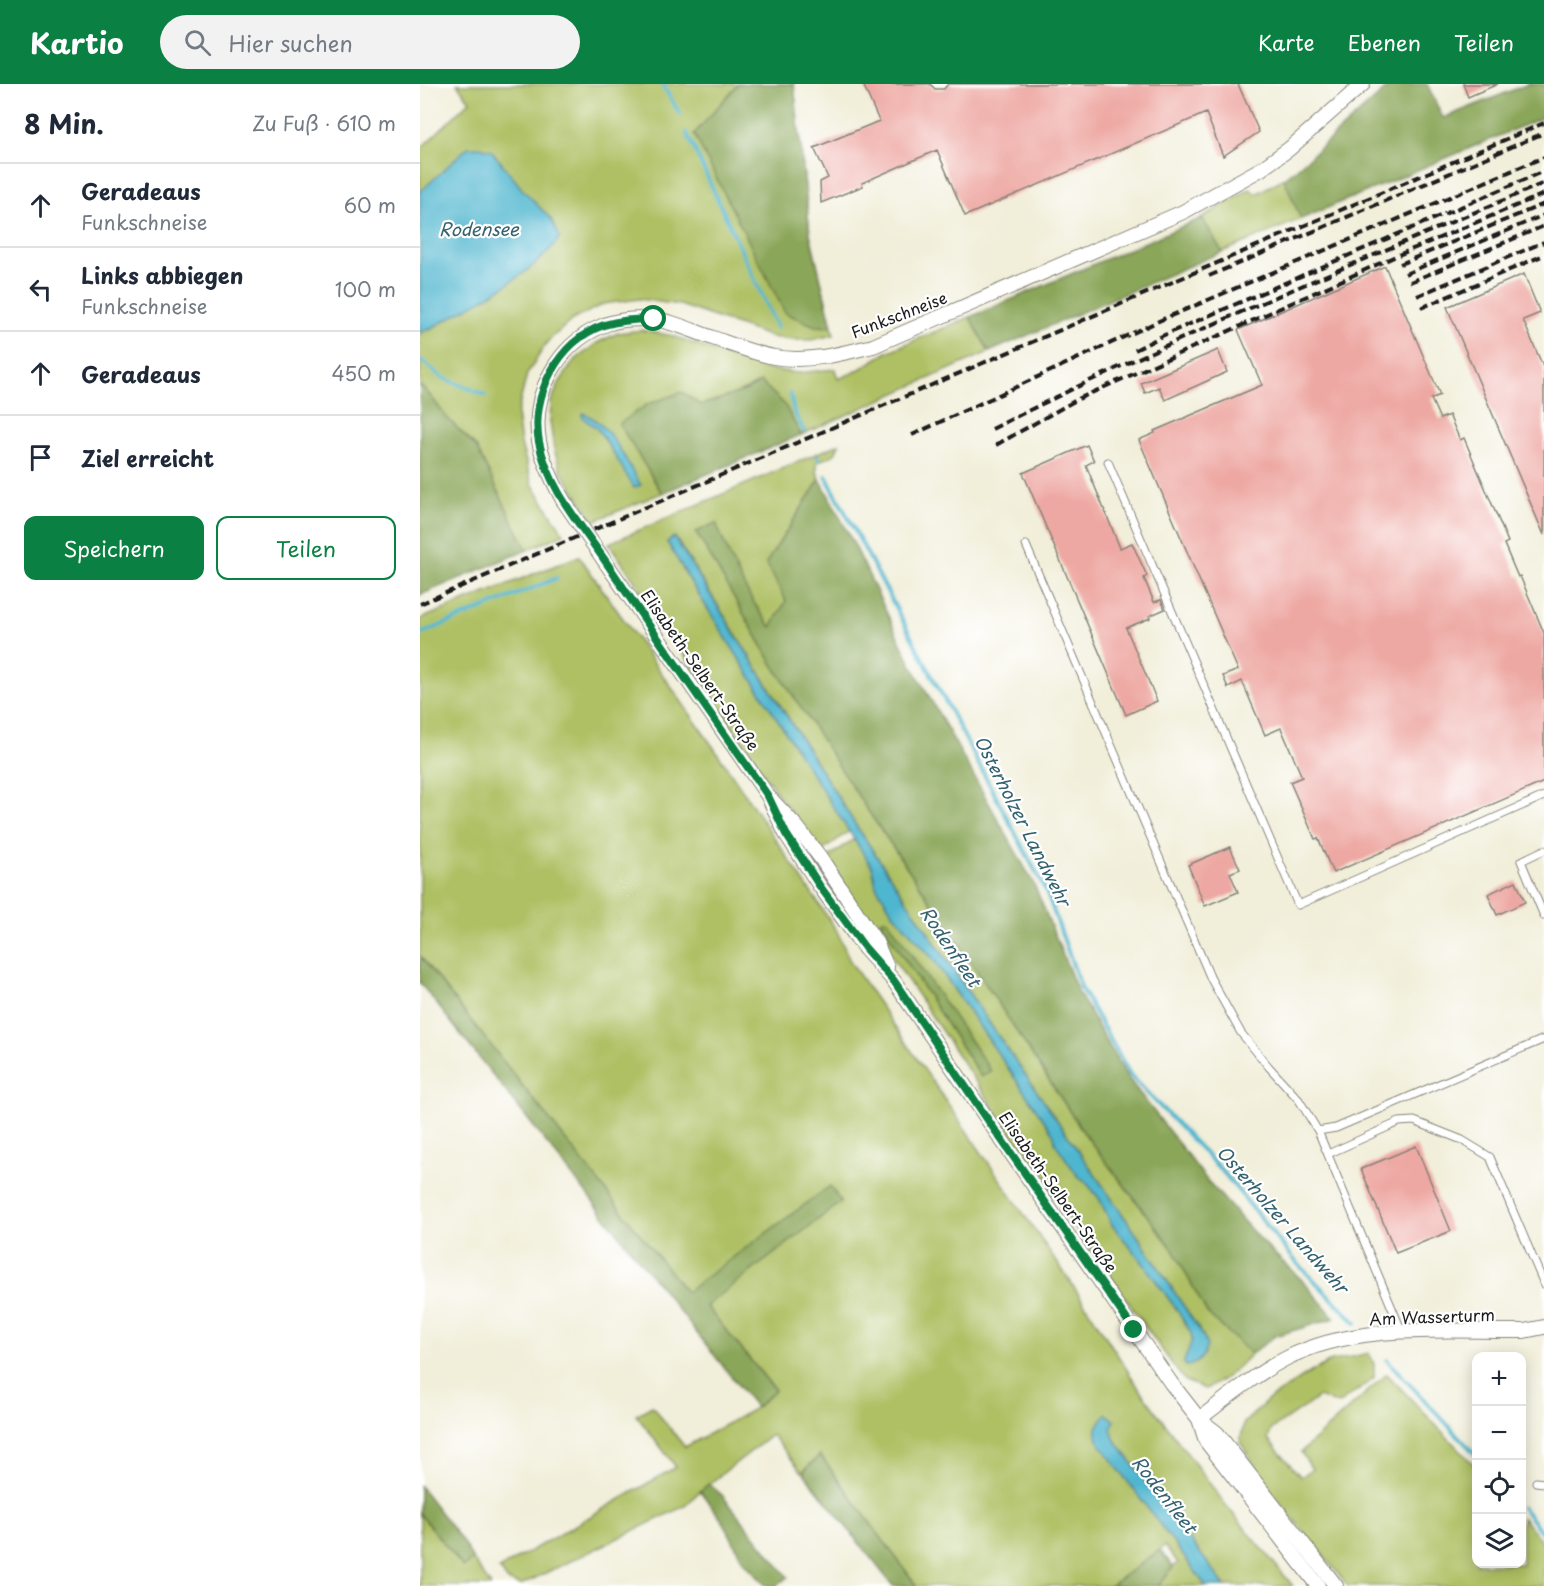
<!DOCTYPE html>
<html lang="de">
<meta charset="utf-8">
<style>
:root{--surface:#fff;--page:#f2f2f3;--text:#1f2937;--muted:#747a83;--line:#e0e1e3;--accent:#0b8043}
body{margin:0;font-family:"Playpen Sans",sans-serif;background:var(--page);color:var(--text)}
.controls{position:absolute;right:18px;bottom:18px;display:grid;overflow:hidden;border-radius:12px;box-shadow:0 3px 15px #0003}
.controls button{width:54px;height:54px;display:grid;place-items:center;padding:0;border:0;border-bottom:2px solid var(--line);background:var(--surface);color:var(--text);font:30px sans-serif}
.stop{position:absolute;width:18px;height:18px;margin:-14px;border:4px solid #0b8043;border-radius:50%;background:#fff}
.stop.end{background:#0b8043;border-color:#fff;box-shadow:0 2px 6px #0008}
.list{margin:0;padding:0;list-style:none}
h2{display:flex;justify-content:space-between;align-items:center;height:78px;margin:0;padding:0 24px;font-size:26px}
h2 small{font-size:20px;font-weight:400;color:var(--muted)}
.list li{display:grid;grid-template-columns:39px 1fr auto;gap:18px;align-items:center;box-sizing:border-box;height:84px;padding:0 24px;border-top:2px solid var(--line)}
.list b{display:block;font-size:22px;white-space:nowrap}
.list p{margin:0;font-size:20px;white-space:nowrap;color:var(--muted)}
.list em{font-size:20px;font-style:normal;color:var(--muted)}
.actions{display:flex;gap:12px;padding:18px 24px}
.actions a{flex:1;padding:14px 0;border:2px solid var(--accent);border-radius:12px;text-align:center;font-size:21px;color:var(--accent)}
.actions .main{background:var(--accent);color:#fff}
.icon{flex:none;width:33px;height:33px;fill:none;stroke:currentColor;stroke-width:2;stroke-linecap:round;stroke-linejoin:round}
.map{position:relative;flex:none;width:1124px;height:1502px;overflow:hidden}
header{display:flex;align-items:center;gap:36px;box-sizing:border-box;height:84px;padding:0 30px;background:var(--accent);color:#fff}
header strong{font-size:28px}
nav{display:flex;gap:33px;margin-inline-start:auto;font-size:21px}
.search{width:420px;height:54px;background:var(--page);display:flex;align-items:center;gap:15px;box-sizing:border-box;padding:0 21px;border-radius:33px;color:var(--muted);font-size:22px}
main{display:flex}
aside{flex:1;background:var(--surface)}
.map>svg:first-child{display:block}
.green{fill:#aec063;stroke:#656e40;stroke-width:1.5;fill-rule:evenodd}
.forest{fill:#8aa659;stroke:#53613a;stroke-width:1.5}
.water{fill:#50b6cf;stroke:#366976;stroke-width:1.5}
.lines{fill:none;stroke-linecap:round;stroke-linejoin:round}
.stream{stroke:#50b6cf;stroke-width:4}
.building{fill:#eea8a3}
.service-casing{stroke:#86857a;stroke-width:9}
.minor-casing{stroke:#86857a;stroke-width:16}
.service{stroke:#fff;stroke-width:7}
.minor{stroke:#fff;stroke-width:14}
.rail{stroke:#1c1c1c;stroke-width:4;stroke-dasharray:9 4.5;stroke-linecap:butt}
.minor-bridge-casing{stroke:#86857a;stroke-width:16;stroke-linecap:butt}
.minor-bridge{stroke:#fff;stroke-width:14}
.route{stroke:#0b8043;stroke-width:8}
.labels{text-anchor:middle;stroke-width:4.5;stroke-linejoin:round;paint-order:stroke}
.street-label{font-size:16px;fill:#1c1c1c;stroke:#fff}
.water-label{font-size:18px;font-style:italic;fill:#33616d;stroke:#fff}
</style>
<header>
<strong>Kartio</strong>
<div class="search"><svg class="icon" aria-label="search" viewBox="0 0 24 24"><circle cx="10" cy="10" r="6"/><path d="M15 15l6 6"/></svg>Hier suchen</div>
<nav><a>Karte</a><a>Ebenen</a><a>Teilen</a></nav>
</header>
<main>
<aside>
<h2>8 Min.<small>Zu Fuß · 610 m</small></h2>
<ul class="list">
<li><svg class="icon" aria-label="ahead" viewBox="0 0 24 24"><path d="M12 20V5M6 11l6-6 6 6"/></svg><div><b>Geradeaus</b><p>Funkschneise</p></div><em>60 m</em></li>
<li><svg class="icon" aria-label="left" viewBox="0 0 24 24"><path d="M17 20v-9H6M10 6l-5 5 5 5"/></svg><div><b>Links abbiegen</b><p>Funkschneise</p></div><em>100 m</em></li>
<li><svg class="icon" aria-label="ahead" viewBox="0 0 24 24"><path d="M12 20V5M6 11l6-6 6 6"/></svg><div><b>Geradeaus</b></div><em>450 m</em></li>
<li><svg class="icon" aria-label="arrive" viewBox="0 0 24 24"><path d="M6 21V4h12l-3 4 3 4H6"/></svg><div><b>Ziel erreicht</b></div></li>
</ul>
<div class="actions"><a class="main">Speichern</a><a>Teilen</a></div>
</aside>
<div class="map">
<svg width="1124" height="1502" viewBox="0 0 1124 1502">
<rect width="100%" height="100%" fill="#fff"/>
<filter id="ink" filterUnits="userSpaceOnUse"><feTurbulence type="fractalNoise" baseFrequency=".0167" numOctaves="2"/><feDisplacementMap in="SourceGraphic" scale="12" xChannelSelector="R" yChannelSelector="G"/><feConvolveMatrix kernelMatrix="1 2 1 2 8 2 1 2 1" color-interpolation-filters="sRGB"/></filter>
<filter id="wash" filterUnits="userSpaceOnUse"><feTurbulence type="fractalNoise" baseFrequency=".008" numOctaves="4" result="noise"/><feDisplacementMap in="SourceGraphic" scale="24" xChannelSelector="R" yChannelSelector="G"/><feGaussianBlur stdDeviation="1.35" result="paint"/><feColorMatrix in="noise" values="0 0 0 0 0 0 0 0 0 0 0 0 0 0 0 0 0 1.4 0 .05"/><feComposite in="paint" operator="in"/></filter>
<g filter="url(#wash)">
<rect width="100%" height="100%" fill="#f1eed9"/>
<path class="green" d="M37,0h337l16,150 24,101 -23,5h-19l-20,-3 -92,-32 -41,-6 -36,5 -31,16 -24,21 -21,33 -10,40 4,30 11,40 32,50 -37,16 -51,-103 -29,-29 -22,-29 -5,-3v-237l50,-48z
M864,94l17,41 -79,33 -20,-34 48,-29 6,5z
M550,233l19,35 -188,83 -17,-31 -23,-22c-43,23 -95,31 -141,42l42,69 -68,28 -33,-50 -7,-22 -4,-27 1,-20 8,-19 15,-22 23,-18 21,-10 24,-3 31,6 89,32 35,5 38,-4 3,10 17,-7 32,-20z
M419,360l-4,10 -18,8v10l3,7 -53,84 19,38 -15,26 -22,-31 -16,-31 -17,-41 -19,8 169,276 76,110 142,215 88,115 35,64 44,42c-13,14 -28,28 -46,35l-20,-8 -13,-17 -132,-187 -214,-318 28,-20 19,28 3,19 17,27 40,46 121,176 2,8 21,32 8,6 14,17 13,27 28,34 37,51 14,23 1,7 -8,22 20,-25 -65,-99 -147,-211 -137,-203 -180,-287 -8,5 25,42 157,247 -28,21 -45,-60 -167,-249zM467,836l103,150 -9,7 -101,-156z
M159,472l135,192 123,183 14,32 221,321 68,106 85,114 68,82h-68l-111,-147 -3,-11 -12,15 107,143h-48l15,-19 5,-4 -13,-17 -55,40h-193l-97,-131 -18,17 -30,-37 -72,56 -15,15 -164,79 -13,-4 -9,-12 177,-102 -40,-52 16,-9 33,41 71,-39 19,-18 -69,-84 124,-120 -144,107 -266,-337v-337z
M949,1269l5,11v14l-36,26 -19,-7 -47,32 -4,10 33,38 11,-8 -11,-17 86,-78 89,93v97h46v-47l22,27v42h-196l-74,-91 -34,-53 4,-19 24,-23 43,-28 18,-10z
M0,1430l43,53 10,-7 18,26h-71z"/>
<path class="forest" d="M318,0h56l16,150 22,93 -17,-1 -30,-13 -91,-179z
M972,0h35l16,34 85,-34h16v33l-243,102 -17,-41 11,-8z
M782,134l20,34 -233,100 -19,-35z
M341,298l23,22 17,31 -139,58 -43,-69 29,-20 34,-12 19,13 46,-15z
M0,302l5,3 22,29 29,29 51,103 -107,45z
M400,395l36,69 54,114 124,222 45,110 49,84 78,101 56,63 39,37 34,39 -60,18 -24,18 -44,-41 -35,-65 -88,-115 -142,-215 -76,-110 -94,-145 -76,-131 20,-9c15,37 30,73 55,104l15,-26 -20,-38z
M467,835l104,152 -10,6 -101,-156z
M0,872l266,336 144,-106 11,16 -135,104 69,84 -19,18 -336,-425z
M400,1371l97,131h-24l-90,-114z
M289,1400l13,11 66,82 -12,9h-10l-24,-27 -18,-36 -24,-32z
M0,1402l43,56 10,18 -10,7 -43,-53z
M740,1466l13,17 -15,19h-48z"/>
<path class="water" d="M48,63h12l11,3 32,40 28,29 9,18c-25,38 -89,68 -128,91l-12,5v-141z
M163,329c27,10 43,48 58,72l-7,3c-11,-18 -22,-39 -35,-57 -5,-6 -13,-9 -17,-15z
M254,453l181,287 137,203 147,211 65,99 3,9c-4,12 -8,17 -20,20l-2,-1 -1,-3 8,-22 -1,-7 -14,-23 -37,-51 -28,-34 -13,-27 -14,-17 -8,-6 -22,-32 -1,-8 -121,-176 -40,-46 -17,-27 -4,-19 -71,-110 -109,-173 -25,-42z
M686,1330l9,7 -4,7 3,11 111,147h-19l-107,-143c-5,-15 -2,-17 7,-29z"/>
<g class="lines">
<path class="stream" d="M242,0l18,30
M267,49l90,195
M1,276l20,17 44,18
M370,310l4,18 10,19
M397,372l2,3
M406,392l221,417 35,97 49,86 93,97 73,90 59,60
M0,550l137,-56
M967,1276l89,95
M1102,1423l22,28"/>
</g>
<g id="blocks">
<path class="building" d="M443,0h67l5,5h9l4,-5h290l21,48 -36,24 -17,-43 -241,103 -28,-66 -75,33 1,3 -42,17 -1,-21 8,-4 -14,-30 65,-27z
M1043,0h35l-30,13z
M965,182l55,129 -9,4 9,20 9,-4 11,25 4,-2 44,104 -4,2 14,33 2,-1 24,57v149l-211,91 -15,-35 -3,1 -25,-57 12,-5 -21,-49 -16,7 -23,-54 -14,7 -5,-12 15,-6 -99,-230 16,-7 -1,-2 108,-46 -24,-55z
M1104,190l16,39 -17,7 21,49v166l-97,-228z
M798,266l9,22 -62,28 -6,-13 -14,6 -4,-10z
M667,361l7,16 -8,4 34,83 12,-5 15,33 -3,2 10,24 7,-2 4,9 -16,7 1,2 -24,10 31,73 -31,14 -103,-242z
M810,763l10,22 -10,4 8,19 -33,14 -17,-41z
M1096,797l9,21 -28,13 -9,-21z
M996,1062l35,85 -55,22 -35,-84z"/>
</g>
</g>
<g filter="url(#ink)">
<use href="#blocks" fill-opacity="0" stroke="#86857a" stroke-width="1.5"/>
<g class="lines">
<g class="service-casing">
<path id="service" d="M688,378l190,443 246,-109
M606,461l185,434 30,54 28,34 30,33 19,31 84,201
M1124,766l-23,11 23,55
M898,1047l18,-3 208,-89
M908,1070l71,-32 15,-1 48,19 28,17 54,127
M1116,1398l8,1"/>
</g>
<g class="minor-casing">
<path id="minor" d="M143,416c-10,-18 -20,-38 -24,-59 -8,-47 18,-96 63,-115 16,-7 33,-7 50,-7 18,1 43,13 61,19 20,7 40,15 61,19 33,6 66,-3 99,-11l310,-134 78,-43 28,-20 74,-65
M186,479l162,233 29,31 23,30 56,85 11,25
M348,712l18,38 33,51 46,64 29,32 96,142 181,260 28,36 18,14 119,153
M779,1335c28,-21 55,-44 86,-60 71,-37 161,-27 239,-28l20,-4
M779,1335l7,22 112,145"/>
</g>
<use href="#service" class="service"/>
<use href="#minor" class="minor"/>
<path class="rail" d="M980,180l144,-60
M985,190l139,-59
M789,192l335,-143
M990,198l134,-56
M997,212l127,-54
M1001,224l123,-53
M715,266l27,-14 382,-165
M572,345c180,-92 367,-167 552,-246
M492,351l249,-115 383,-163
M576,361l82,-46 318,-143 148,-62
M0,520l1124,-481"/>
<g class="minor-bridge-casing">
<path id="minor-bridge" d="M143,416l43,63"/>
</g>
<use href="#minor-bridge" class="minor-bridge"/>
</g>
</g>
<g class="lines" filter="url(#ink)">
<path class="route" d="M234,235c-18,0 -33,1 -50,6 -46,16 -74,71 -65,117 9,47 43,84 69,123 52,78 106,154 160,231l18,38 33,51 46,63 29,33 96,142 144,207"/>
</g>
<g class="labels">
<g class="street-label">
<text transform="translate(479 231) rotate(-21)" y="6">Funkschneise</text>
<text transform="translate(280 586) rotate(55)" y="6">Elisabeth-Selbert-Straße</text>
<text transform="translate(638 1108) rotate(55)" y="6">Elisabeth-Selbert-Straße</text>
<text transform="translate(1012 1233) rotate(-2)" y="6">Am Wasserturm</text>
</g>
<g class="water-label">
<text x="59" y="152">Rodensee</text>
<text transform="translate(602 737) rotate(63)" y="6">Osterholzer Landwehr</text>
<text transform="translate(530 863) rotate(56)" y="6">Rodenfleet</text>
<text transform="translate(862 1136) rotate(49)" y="6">Osterholzer Landwehr</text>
<text transform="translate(744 1411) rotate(52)" y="6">Rodenfleet</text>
</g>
</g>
</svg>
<div class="controls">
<button>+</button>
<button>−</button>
<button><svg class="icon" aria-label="locate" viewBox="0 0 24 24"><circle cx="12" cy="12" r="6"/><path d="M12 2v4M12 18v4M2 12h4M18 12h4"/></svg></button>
<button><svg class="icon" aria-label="layers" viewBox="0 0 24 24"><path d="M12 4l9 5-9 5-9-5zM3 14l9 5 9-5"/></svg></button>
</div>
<div class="stop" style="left:234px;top:235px"></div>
<div class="stop end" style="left:714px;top:1246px"></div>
</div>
</main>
